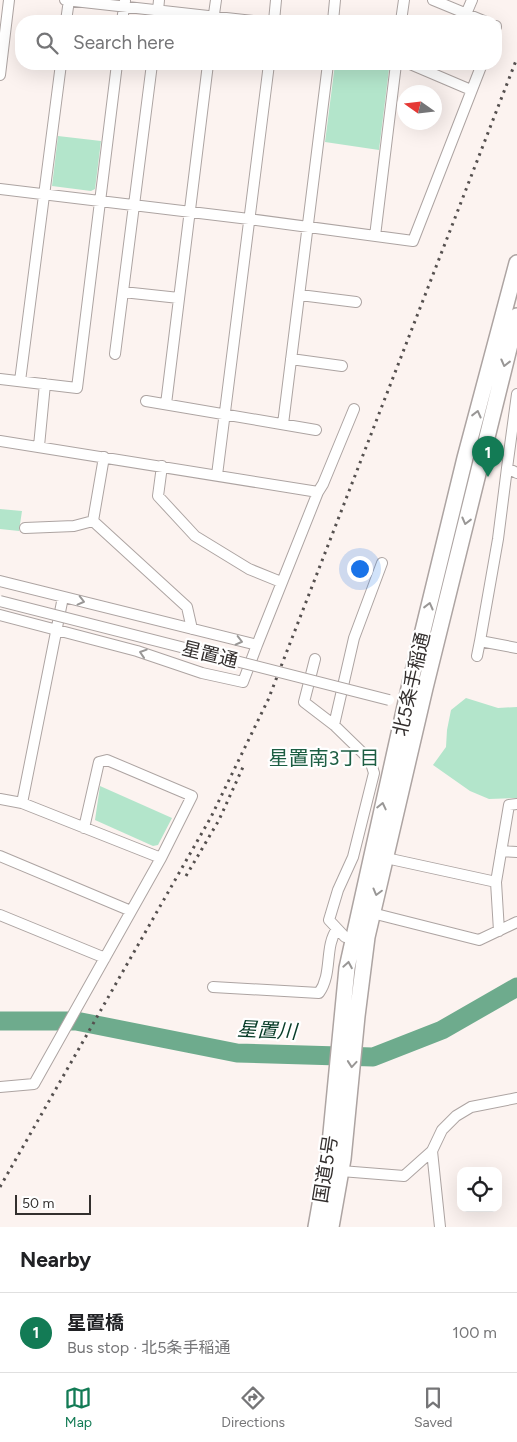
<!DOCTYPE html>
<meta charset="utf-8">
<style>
:root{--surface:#fff;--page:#f6f6f6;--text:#202124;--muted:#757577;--line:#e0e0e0;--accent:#137b55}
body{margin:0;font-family:Figtree,"Noto Sans JP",sans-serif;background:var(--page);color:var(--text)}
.controls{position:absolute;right:15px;bottom:15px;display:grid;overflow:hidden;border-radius:10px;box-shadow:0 5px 20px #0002}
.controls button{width:45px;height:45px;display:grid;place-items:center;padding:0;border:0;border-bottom:1px solid var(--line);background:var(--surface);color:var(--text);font:25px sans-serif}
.compass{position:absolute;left:397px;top:85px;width:45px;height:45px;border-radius:50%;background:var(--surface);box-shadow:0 5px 20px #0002;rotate:284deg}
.scale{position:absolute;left:15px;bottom:12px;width:76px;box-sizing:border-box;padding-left:5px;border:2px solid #332f2e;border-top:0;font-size:14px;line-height:18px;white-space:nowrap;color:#332f2e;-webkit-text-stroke:4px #fff;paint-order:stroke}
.you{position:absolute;left:359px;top:568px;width:18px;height:18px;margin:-12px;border:4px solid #fff;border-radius:50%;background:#1a73e8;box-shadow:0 0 0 8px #1a73e833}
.badge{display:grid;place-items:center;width:32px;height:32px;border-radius:50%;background:var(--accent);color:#fff;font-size:16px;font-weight:700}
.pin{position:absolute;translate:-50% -41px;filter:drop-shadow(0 1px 2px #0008)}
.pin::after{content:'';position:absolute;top:26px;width:18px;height:15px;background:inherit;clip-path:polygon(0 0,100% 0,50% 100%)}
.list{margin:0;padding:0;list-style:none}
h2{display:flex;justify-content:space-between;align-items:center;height:65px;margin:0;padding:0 20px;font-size:21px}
h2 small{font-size:16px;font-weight:400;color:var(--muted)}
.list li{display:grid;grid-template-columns:32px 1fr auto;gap:15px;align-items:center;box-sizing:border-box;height:80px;padding:0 20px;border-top:1px solid var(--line)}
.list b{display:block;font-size:19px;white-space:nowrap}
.list p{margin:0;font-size:16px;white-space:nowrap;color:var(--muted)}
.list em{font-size:16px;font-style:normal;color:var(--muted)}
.icon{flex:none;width:28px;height:28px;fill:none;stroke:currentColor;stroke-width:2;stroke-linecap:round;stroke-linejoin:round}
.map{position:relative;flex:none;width:517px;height:1227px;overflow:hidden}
.search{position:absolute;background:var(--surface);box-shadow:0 5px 20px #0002;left:15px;right:15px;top:15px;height:55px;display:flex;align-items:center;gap:12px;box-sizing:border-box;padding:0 18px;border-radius:20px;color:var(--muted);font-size:19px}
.sheet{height:145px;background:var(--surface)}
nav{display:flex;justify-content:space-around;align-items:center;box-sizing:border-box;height:70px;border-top:1px solid var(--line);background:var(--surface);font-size:14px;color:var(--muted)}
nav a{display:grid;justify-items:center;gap:2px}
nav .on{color:var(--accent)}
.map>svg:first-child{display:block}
.green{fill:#b3e5cb}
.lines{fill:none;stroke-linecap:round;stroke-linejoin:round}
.river{stroke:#6eab8d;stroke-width:19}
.minor-casing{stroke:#ada4a2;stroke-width:12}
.highway-casing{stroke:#ada4a2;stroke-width:18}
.minor{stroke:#fff;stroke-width:10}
.highway{stroke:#fff;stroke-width:15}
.rail{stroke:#55504f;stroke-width:3;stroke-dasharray:2.5 5;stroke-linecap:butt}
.minor-bridge-casing{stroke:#ada4a2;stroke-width:12;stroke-linecap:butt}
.minor-bridge{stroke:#fff;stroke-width:10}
.oneway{stroke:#999796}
.labels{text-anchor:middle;stroke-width:4.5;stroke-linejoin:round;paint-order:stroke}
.street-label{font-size:19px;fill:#332f2e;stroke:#fff}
.neighbourhood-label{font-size:20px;fill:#1d5e43;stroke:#fff}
.water-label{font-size:20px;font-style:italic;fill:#073c28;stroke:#fff}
</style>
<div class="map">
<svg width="517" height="1227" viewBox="0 0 517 1227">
<rect width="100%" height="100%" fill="#fcf3f0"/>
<path class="green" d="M335,64h53l1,5 -10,81 -54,-8z
M58,136l43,5 -6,48 -4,2 -39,-5z
M0,509l22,2 -3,20 -19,-2z
M466,698l32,10 19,-1v91l-28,1 -19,-8 -37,-26 13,-18 1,-17 4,-20z
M100,786l72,32 -14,27 -5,1 -58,-26z"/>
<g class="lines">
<path class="river" d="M0,1021h76l161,32 136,4 69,-27 75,-43"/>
<g class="minor-casing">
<path id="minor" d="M65,0l188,21
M433,0l51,21
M466,14l6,-14
M66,21l3,-21
M122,21l3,-20
M157,21l2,-21
M213,21l3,-21
M274,21l2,-21
M333,21l2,-21
M401,21l3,-21
M496,26v1
M410,64l61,26
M0,75l9,-75
M0,189l249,30 164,22 69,-177
M375,236l21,-172
M123,292l56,6
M300,295l56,7
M115,354l37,-290
M291,359l51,7
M0,379l77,9 40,-324
M20,381l41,-317
M517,394l-10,74 10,5
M146,401l170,29
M166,404l42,-340
M283,424l45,-360
M0,441l318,51 -61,153
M39,446l6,-62
M104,457l-11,64 94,86 5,22
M162,466l-4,30 37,40 54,33 32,13
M507,468l-9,71 -18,102 37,7
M217,475l52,-411
M318,492l5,-8 31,-75
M25,528l49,-2 19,-5
M0,581l257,64 -14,37 -41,-9 -65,-22 -137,-36
M477,656l3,-15
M315,659l-11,43 30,23 36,35 4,13 -21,84 -15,33 -9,30 16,17 13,1
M334,725l20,-87 28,-75
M0,799l22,4 139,55
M22,803l41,-206
M501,851l16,1
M0,856l131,55
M386,858l110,24
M372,913l107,27 38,-18
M0,915l105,43
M499,931l-3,-49 13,-77 8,-1
M213,987l106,6c14,-20 5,-46 18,-64
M0,1087l34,-3 127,-226 31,-62 -85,-36 -8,2 -15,66
M432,1151l8,76
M341,1171l63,5 28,-25 10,-21 14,-14 15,-9 46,-9"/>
</g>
<g class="highway-casing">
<path id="highway" d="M316,1227l13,-73 18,-186 63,-284 55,-226 52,-195
M331,1227l12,-68 14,-143 10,-79 58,-249 92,-372"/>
</g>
<use href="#minor" class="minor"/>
<use href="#highway" class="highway"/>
<path class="rail" d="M186,876l33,-56 24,-53
M0,1187l211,-370 57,-117 249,-642"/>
<g class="minor-bridge-casing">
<path id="minor-bridge" d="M0,601l389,99"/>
</g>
<use href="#minor-bridge" class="minor-bridge"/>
</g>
<defs><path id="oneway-chevron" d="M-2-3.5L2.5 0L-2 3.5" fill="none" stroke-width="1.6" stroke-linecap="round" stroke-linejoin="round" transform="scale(1.25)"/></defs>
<g class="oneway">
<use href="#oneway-chevron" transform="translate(505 363) rotate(104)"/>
<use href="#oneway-chevron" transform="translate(477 414) rotate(-76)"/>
<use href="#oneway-chevron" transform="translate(466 521) rotate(104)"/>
<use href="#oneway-chevron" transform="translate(81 601) rotate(14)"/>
<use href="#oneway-chevron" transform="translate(429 606) rotate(-76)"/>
<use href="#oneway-chevron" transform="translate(239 641) rotate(14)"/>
<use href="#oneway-chevron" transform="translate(143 653) rotate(-162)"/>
<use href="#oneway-chevron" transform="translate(382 806) rotate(-77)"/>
<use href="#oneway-chevron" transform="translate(377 892) rotate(105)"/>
<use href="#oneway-chevron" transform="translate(348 965) rotate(-80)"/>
<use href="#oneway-chevron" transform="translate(352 1064) rotate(95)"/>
</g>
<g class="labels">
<g class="street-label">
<text transform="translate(210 654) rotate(14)" y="7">星置通</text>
<text transform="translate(411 684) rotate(-77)" y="7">北5条手稲通</text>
<text transform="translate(325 1169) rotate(-81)" y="7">国道5号</text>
</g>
<g class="neighbourhood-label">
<text x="324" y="765">星置南3丁目</text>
</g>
<g class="water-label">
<text transform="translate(267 1030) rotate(3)" y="7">星置川</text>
</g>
</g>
</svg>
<div class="controls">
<button><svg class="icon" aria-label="locate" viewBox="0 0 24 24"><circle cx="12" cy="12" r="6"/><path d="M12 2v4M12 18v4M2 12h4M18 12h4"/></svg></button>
</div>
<svg class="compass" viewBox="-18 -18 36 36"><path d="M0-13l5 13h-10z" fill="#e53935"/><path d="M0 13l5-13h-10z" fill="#757577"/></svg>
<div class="scale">50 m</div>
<div class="you"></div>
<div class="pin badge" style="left:488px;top:477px">1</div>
<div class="search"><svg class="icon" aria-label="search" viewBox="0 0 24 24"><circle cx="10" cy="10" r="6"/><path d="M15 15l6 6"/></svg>Search here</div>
</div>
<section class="sheet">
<h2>Nearby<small></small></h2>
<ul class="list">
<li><span class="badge">1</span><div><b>星置橋</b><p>Bus stop · 北5条手稲通</p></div><em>100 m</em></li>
</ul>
</section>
<nav>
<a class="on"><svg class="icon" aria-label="map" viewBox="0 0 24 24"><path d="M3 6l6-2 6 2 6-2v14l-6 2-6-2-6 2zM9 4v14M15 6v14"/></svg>Map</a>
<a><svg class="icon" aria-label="directions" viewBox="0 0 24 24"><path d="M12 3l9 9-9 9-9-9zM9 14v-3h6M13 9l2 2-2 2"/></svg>Directions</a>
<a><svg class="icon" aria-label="saved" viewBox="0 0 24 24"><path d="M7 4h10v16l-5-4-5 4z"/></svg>Saved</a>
</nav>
